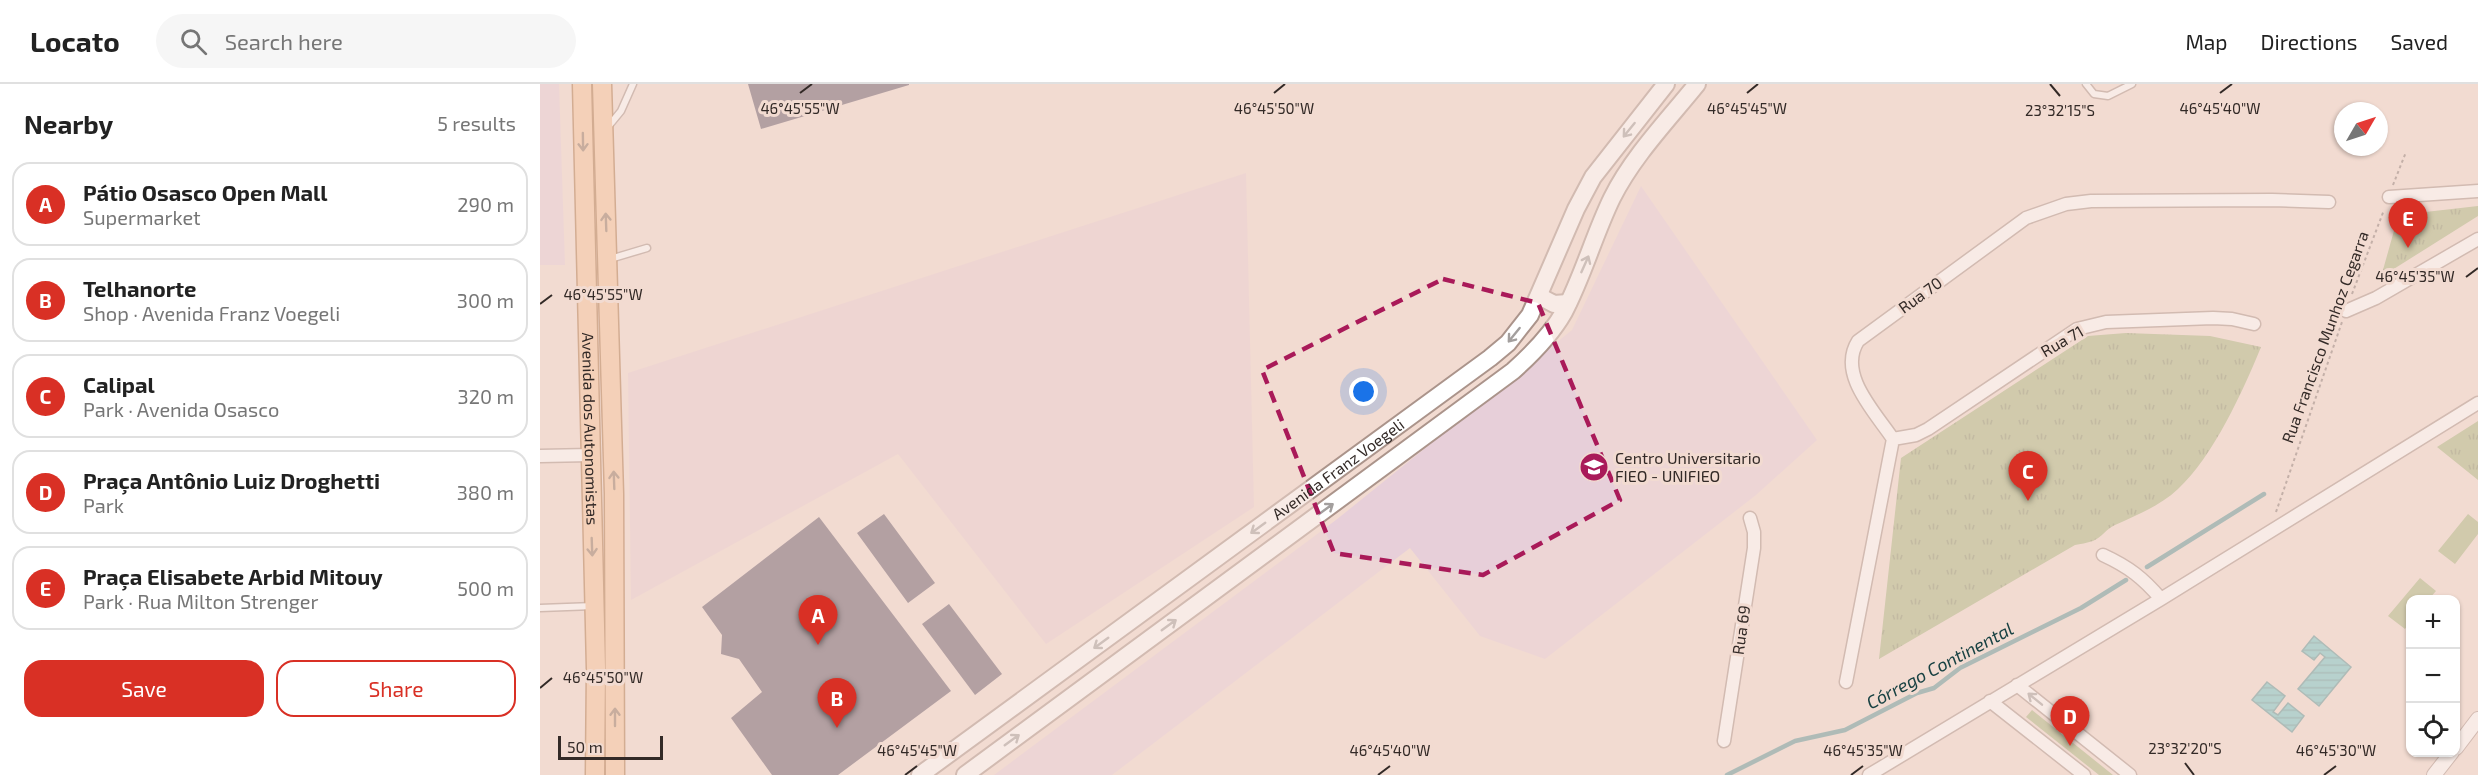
<!DOCTYPE html>
<meta charset="utf-8">
<style>
:root{--surface:#fff;--page:#f6f6f6;--text:#222;--muted:#767676;--line:#e0e0e0;--accent:#d93025}
body{margin:0;font-family:"Exo 2",sans-serif;background:var(--page);color:var(--text)}
.controls{position:absolute;right:18px;bottom:18px;display:grid;overflow:hidden;border-radius:12px;box-shadow:0 2px 4px #0004}
.controls button{width:54px;height:54px;display:grid;place-items:center;padding:0;border:0;border-bottom:2px solid var(--line);background:var(--surface);color:var(--text);font:30px sans-serif}
.compass{position:absolute;left:1794px;top:18px;width:54px;height:54px;border-radius:50%;background:var(--surface);box-shadow:0 2px 4px #0004;rotate:51deg}
.scale{position:absolute;left:18px;bottom:15px;width:105px;box-sizing:border-box;padding-left:6px;border:3px solid #332a27;border-top:0;font-size:16px;line-height:21px;white-space:nowrap;color:#332a27;-webkit-text-stroke:4px #f2dbd1;paint-order:stroke}
.you{position:absolute;left:824px;top:308px;width:21px;height:21px;margin:-15px;border:4px solid #fff;border-radius:50%;background:#1a73e8;box-shadow:0 0 0 9px #1a73e833}
.badge{display:grid;place-items:center;width:39px;height:39px;border-radius:50%;background:var(--accent);color:#fff;font-size:20px;font-weight:700}
.pin{position:absolute;translate:-50% -50px;filter:drop-shadow(0 2px 3px #0008)}
.pin::after{content:'';position:absolute;top:32px;width:21px;height:18px;background:inherit;clip-path:polygon(0 0,100% 0,50% 100%)}
.list{margin:0;padding:0;list-style:none}
h2{display:flex;justify-content:space-between;align-items:center;height:78px;margin:0;padding:0 24px;font-size:26px}
h2 small{font-size:20px;font-weight:400;color:var(--muted)}
.list li{display:grid;grid-template-columns:39px 1fr auto;gap:18px;align-items:center;box-sizing:border-box;height:84px;margin:0 12px 12px;padding:0 12px;border:2px solid var(--line);border-radius:18px}
.list b{display:block;font-size:22px;white-space:nowrap}
.list p{margin:0;font-size:20px;white-space:nowrap;color:var(--muted)}
.list em{font-size:20px;font-style:normal;color:var(--muted)}
.actions{display:flex;gap:12px;padding:18px 24px}
.actions a{flex:1;padding:14px 0;border:2px solid var(--accent);border-radius:18px;text-align:center;font-size:21px;color:var(--accent)}
.actions .main{background:var(--accent);color:#fff}
.icon{flex:none;width:33px;height:33px;fill:none;stroke:currentColor;stroke-width:2;stroke-linecap:round;stroke-linejoin:round}
.map{position:relative;flex:none;width:1938px;height:691px;overflow:hidden}
header{display:flex;align-items:center;gap:36px;box-sizing:border-box;height:84px;padding:0 30px;background:var(--surface);border-bottom:2px solid var(--line)}
header strong{font-size:28px}
nav{display:flex;gap:33px;margin-inline-start:auto;font-size:21px}
.search{width:420px;height:54px;background:var(--page);display:flex;align-items:center;gap:15px;box-sizing:border-box;padding:0 21px;border-radius:33px;color:var(--muted);font-size:22px}
main{display:flex}
aside{flex:1;background:var(--surface)}
.map>svg:first-child{display:block}
.industrial{fill:#e9cfd2}
.education{fill:#e7cfd9}
.grass{fill:url(#grass-tufts)}
.pitch{fill:#a8b57f}
.water{fill:url(#water-rules);stroke:#5d9697;stroke-width:1.5}
.lines{fill:none;stroke-linecap:round;stroke-linejoin:round}
.stream{stroke:#5d9697;stroke-width:4.5}
.building{fill:#675a69}
.service-casing{stroke:#ab948b;stroke-width:9}
.minor-casing{stroke:#ab948b;stroke-width:15}
.tertiary-casing{stroke:#ab948b;stroke-width:16}
.secondary-casing{stroke:#ab948b;stroke-width:20}
.primary-casing{stroke:#ae7546;stroke-width:21}
.path{stroke:#8c7d77;stroke-width:2;stroke-dasharray:3 3;stroke-linecap:butt}
.service{stroke:#fff;stroke-width:6}
.minor{stroke:#fff;stroke-width:12}
.tertiary{stroke:#fff;stroke-width:14}
.secondary{stroke:#fff;stroke-width:16}
.primary{stroke:#f6c49a;stroke-width:18}
.oneway{stroke:#a39f9e}
.oneway2{stroke:#947760}
.marked{fill:none;stroke:#a91a59;stroke-width:4.5;stroke-dasharray:12 8;stroke-linejoin:round}
.ticks{fill:none;stroke:#332a27;stroke-width:2}
.labels{text-anchor:middle;stroke-width:6;stroke-linejoin:round;paint-order:stroke}
.street-label{font-size:16px;fill:#332a27;stroke:#f2dbd1}
.poi-label{font-size:16px;fill:#332a27;stroke:#f2dbd1;text-anchor:start}
.water-label{font-size:18px;font-style:italic;fill:#194243;stroke:#f2dbd1}
.ticks-label{font-size:15px;text-anchor:middle;fill:#332a27;stroke:#f2dbd1;stroke-width:6;stroke-linejoin:round;paint-order:stroke}
</style>
<header>
<strong>Locato</strong>
<div class="search"><svg class="icon" aria-label="search" viewBox="0 0 24 24"><circle cx="10" cy="10" r="6"/><path d="M15 15l6 6"/></svg>Search here</div>
<nav><a>Map</a><a>Directions</a><a>Saved</a></nav>
</header>
<main>
<aside>
<h2>Nearby<small>5 results</small></h2>
<ul class="list">
<li><span class="badge">A</span><div><b>Pátio Osasco Open Mall</b><p>Supermarket</p></div><em>290 m</em></li>
<li><span class="badge">B</span><div><b>Telhanorte</b><p>Shop · Avenida Franz Voegeli</p></div><em>300 m</em></li>
<li><span class="badge">C</span><div><b>Calipal</b><p>Park · Avenida Osasco</p></div><em>320 m</em></li>
<li><span class="badge">D</span><div><b>Praça Antônio Luiz Droghetti</b><p>Park</p></div><em>380 m</em></li>
<li><span class="badge">E</span><div><b>Praça Elisabete Arbid Mitouy</b><p>Park · Rua Milton Strenger</p></div><em>500 m</em></li>
</ul>
<div class="actions"><a class="main">Save</a><a>Share</a></div>
</aside>
<div class="map">
<svg width="1938" height="691" viewBox="0 0 1938 691">
<defs>
<pattern id="grass-tufts" width="24" height="20" patternUnits="userSpaceOnUse" patternTransform="scale(1.5)"><rect width="24" height="20" fill="#a8b57f"/><path d="M3 7l-1-3M5 7V3M7 7l1-3M15 17l-1-3M17 17v-4M19 17l1-3" fill="none" stroke="#899368"/></pattern>
<pattern id="water-rules" width="6" height="5" patternUnits="userSpaceOnUse" patternTransform="scale(1.5)"><rect width="6" height="5" fill="#6fc5c7"/><path d="M0 2.5h6" fill="none" stroke="#5ca0a2"/></pattern>
</defs>
<rect width="100%" height="100%" fill="#f2dbd1"/>
<path class="industrial" d="M706,89l8,334 -208,137 -148,-190 -267,146 -3,-227z"/>
<path class="education" d="M0,0h19l6,181h-25z
M1101,102l176,254 -61,55 -211,164 -65,-23 -70,-88 -298,227h-118l342,-255 236,-190z"/>
<path class="grass" d="M1938,122v10l-97,61 16,-57 11,-6z
M1586,249l84,3 51,11c-18,44 -48,110 -83,142 -18,17 -41,26 -63,36 -9,4 -14,13 -22,16 -6,2 -13,3 -18,4l-196,114 22,-201 187,-122z
M1938,337v59l-41,-33z
M1492,626l81,65h-14l-73,-58z"/>
<path class="pitch" d="M1928,430l10,8v12l-23,30 -17,-13z
M1880,494l16,13 -7,8 -19,1v22l-5,7 -17,-13z"/>
<path class="water" d="M1774,552l37,31 -32,39 -21,-17 27,-32 -5,-4 -6,7 -12,-9z
M1727,598l18,14 -12,16 5,3 10,-12 16,13 -12,16 -40,-32z"/>
<g class="lines">
<path class="stream" d="M1607,483l117,-73
M1187,691l68,-34 50,-11 72,-37 17,-5 26,-20 121,-60 45,-28"/>
</g>
<path class="building" d="M208,0h161v1l-148,44z
M344,430l51,69 -27,20 -51,-70z
M279,433l132,174 -113,84h-66l-41,-57 31,-26 -23,-33 -18,-5 1,-19 -20,-28z
M409,520l53,70 -27,21 -53,-71z"/>
<g class="lines">
<g class="service-casing">
<path id="service" d="M1546,0l8,10 14,2 24,-12
M67,44l14,-17 12,-27
M70,175l37,-11
M0,524l54,-2"/>
</g>
<g class="minor-casing">
<path id="minor" d="M1849,113l89,-6
M1806,227l30,-13 102,-59
M1353,355l23,-4 12,-6 149,-100 29,-7 107,-4 19,1 22,5
M0,372l51,-1
M1563,471c26,12 40,23 58,44
M1306,598l47,-243c-18,-27 -56,-65 -35,-98l168,-123 40,-14 25,-3 181,-1 57,2
M1477,601l113,90
M1450,617l94,74
M1184,657l30,-193v-16l-4,-14
M1329,691l292,-176 317,-196"/>
</g>
<g class="tertiary-casing">
<path id="tertiary" d="M1916,664l22,-29
M1894,691l18,-23"/>
</g>
<g class="secondary-casing">
<g id="secondary">
<path d="M999,212l15,8 14,-1"/>
<path id="s1" d="M380,691l570,-417 18,-15 22,-28 46,-106 17,-32 73,-93"/>
<path d="M425,691l548,-404c19,-17 38,-36 51,-59 19,-36 30,-77 48,-114 21,-42 56,-78 85,-114"/>
</g>
</g>
<g class="primary-casing">
<g id="primary">
<path id="s2" d="M42,0l14,584 -1,107"/>
<path d="M62,0l12,410 1,281"/>
</g>
</g>
<path class="path" d="M1853,101l13,-33
M1812,210l32,-84
M1736,428l66,-190"/>
<use href="#service" class="service"/>
<use href="#minor" class="minor"/>
<use href="#tertiary" class="tertiary"/>
<use href="#secondary" class="secondary"/>
<use href="#primary" class="primary"/>
</g>
<defs><path id="oneway-shaft" d="M-6 0H5M1.5-3L5.5 0L1.5 3" fill="none" stroke-width="1.6" stroke-linecap="round" stroke-linejoin="round" transform="scale(1.5)"/></defs>
<g class="oneway">
<use href="#oneway-shaft" transform="translate(1089 46) rotate(129)"/>
<use href="#oneway-shaft" transform="translate(1045 180) rotate(-66)"/>
<use href="#oneway-shaft" transform="translate(974 251) rotate(129)"/>
<use href="#oneway-shaft" transform="translate(786 425) rotate(-36)"/>
<use href="#oneway-shaft" transform="translate(718 444) rotate(144)"/>
<use href="#oneway-shaft" transform="translate(629 541) rotate(-36)"/>
<use href="#oneway-shaft" transform="translate(561 559) rotate(144)"/>
<use href="#oneway-shaft" transform="translate(1495 615) rotate(-141)"/>
<use href="#oneway-shaft" transform="translate(472 656) rotate(-36)"/>
</g>
<g class="oneway2">
<use href="#oneway-shaft" transform="translate(43 58) rotate(89)"/>
<use href="#oneway-shaft" transform="translate(66 138) rotate(-92)"/>
<use href="#oneway-shaft" transform="translate(74 396) rotate(-92)"/>
<use href="#oneway-shaft" transform="translate(52 463) rotate(88)"/>
<use href="#oneway-shaft" transform="translate(75 633) rotate(-90)"/>
</g>
<path d="M0 0H1938V691H0ZM903,195l95,24 82,197 -137,75 -149,-22 -72,-183z" fill="#f2dbd1" fill-opacity=".55" fill-rule="evenodd"/>
<path class="marked" d="M903,195l95,24 82,197 -137,75 -149,-22 -72,-183z"/>
<path class="ticks" d="M1510,0l10,12M260,9l12,-9M734,9l11,-9M1207,9l11,-9M1680,9l12,-9M1926,193l12,-9M0,220l12,-9M0,604l12,-10M1645,679l9,12M365,691l12,-9M838,691l12,-9M1311,691l12,-9M1784,691l12,-9"/>
<defs>
<g id="university-disc" transform="scale(1.5)"><circle r="9.5" fill="#a91a59" stroke="#f2dbd1"/><path d="M0-5L7-2L0 1L-7-2ZM-4 1L0 2.5L4 1V4Q0 6-4 4Z" fill="#fff"/></g>
</defs>
<g fill-rule="evenodd">
<use href="#university-disc" x="1054" y="383"/>
</g>
<g class="labels">
<g class="street-label">
<text transform="translate(1380 211) rotate(-36)" y="6">Rua 70</text>
<text transform="translate(1785 253) rotate(-70)" y="6">Rua Francisco Munhoz Cegarra</text>
<text transform="translate(1522 257) rotate(-30)" y="6">Rua 71</text>
<text dy="6" stroke="none"><textPath href="#s2" startOffset="345">Avenida dos Autonomistas</textPath></text>
<text dy="6" stroke="none"><textPath href="#s1" startOffset="518">Avenida Franz Voegeli</textPath></text>
<text transform="translate(1201 546) rotate(-82)" y="6">Rua 69</text>
</g>
<g class="poi-label">
<text x="1075" y="380">Centro Universitario<tspan x="1075" dy="18">FIEO - UNIFIEO</tspan></text>
</g>
<g class="water-label">
<text transform="translate(1400 582) rotate(-28)" y="6">Córrego Continental</text>
</g>
</g>
<g class="ticks-label">
<text x="1207" y="30">46°45'45"W</text>
<text x="1680" y="30">46°45'40"W</text>
<text x="260" y="30">46°45'55"W</text>
<text x="734" y="30">46°45'50"W</text>
<text x="1520" y="32">23°32'15"S</text>
<text x="1875" y="198">46°45'35"W</text>
<text x="63" y="216">46°45'55"W</text>
<text x="63" y="599">46°45'50"W</text>
<text x="1645" y="670">23°32'20"S</text>
<text x="377" y="672">46°45'45"W</text>
<text x="850" y="672">46°45'40"W</text>
<text x="1323" y="672">46°45'35"W</text>
<text x="1796" y="672">46°45'30"W</text>
</g>
</svg>
<div class="controls">
<button>+</button>
<button>−</button>
<button><svg class="icon" aria-label="locate" viewBox="0 0 24 24"><circle cx="12" cy="12" r="6"/><path d="M12 2v4M12 18v4M2 12h4M18 12h4"/></svg></button>
</div>
<svg class="compass" viewBox="-18 -18 36 36"><path d="M0-13l5 13h-10z" fill="#e53935"/><path d="M0 13l5-13h-10z" fill="#767676"/></svg>
<div class="scale">50 m</div>
<div class="you"></div>
<div class="pin badge" style="left:278px;top:561px">A</div>
<div class="pin badge" style="left:297px;top:644px">B</div>
<div class="pin badge" style="left:1488px;top:417px">C</div>
<div class="pin badge" style="left:1530px;top:662px">D</div>
<div class="pin badge" style="left:1868px;top:164px">E</div>
</div>
</main>
